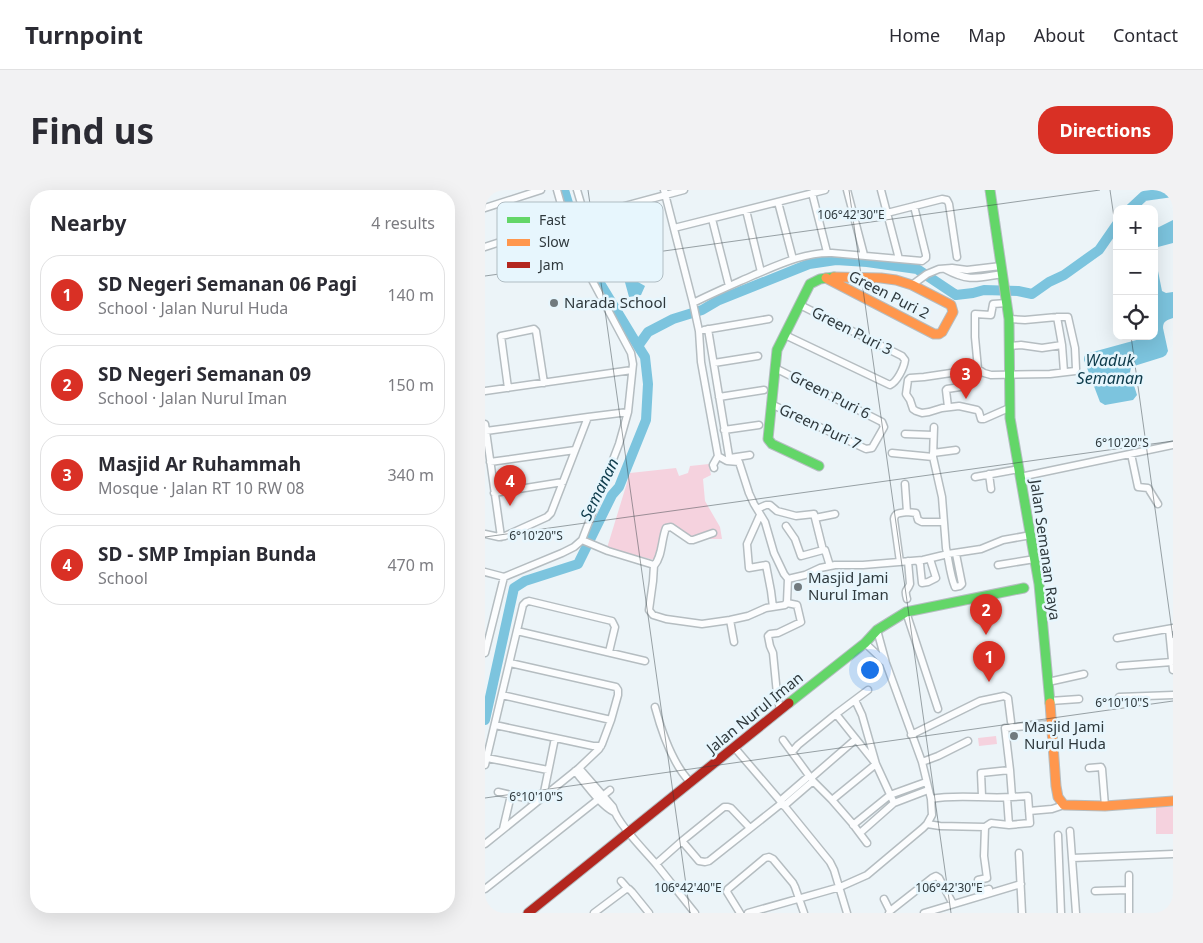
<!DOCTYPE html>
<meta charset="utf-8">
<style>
:root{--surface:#fff;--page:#f2f2f3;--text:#2b2b33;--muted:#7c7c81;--line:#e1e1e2;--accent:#d93025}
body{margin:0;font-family:"Noto Sans",sans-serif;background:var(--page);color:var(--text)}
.controls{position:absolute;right:15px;top:15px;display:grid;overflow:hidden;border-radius:10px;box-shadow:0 5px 20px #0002}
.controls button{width:45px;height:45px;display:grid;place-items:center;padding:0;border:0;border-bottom:1px solid var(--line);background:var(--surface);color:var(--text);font:25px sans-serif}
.you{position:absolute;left:384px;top:479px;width:18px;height:18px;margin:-12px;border:4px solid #fff;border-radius:50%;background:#1a73e8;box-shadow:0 0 0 8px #1a73e833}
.badge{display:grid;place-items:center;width:32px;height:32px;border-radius:50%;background:var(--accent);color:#fff;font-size:16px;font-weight:700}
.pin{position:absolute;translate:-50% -41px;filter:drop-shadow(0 1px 2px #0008)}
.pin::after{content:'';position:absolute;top:26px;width:18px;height:15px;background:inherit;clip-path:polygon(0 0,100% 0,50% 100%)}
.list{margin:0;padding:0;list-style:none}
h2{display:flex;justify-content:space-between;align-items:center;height:65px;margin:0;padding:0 20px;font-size:21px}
h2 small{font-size:16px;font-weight:400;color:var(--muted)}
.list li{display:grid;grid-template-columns:32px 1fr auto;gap:15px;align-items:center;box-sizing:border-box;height:80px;margin:0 10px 10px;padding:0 10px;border:1px solid var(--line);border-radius:20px}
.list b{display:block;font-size:19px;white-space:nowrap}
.list p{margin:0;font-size:16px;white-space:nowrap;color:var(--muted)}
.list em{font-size:16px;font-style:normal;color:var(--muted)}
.icon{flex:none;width:28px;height:28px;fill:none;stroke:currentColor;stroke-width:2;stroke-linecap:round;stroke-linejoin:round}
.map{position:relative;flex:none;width:688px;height:723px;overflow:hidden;border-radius:20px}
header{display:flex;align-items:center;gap:30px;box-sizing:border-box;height:70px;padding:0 25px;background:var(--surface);border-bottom:1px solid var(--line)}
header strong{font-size:24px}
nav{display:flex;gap:28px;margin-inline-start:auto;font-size:18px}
.intro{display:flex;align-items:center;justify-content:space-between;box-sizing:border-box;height:120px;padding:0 30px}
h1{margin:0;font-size:35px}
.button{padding:12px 22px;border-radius:20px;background:var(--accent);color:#fff;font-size:18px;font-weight:700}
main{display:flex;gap:30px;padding:0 30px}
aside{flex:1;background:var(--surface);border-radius:20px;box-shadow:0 5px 20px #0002}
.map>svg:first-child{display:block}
.green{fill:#f5d2de}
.water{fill:#7cc4de}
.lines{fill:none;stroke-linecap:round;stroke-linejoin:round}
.river{stroke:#7cc4de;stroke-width:10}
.street-casing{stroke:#b5bdc1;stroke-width:9}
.fast-casing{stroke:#b5bdc1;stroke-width:11}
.slow-casing{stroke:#b5bdc1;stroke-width:11}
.jam-casing{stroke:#b5bdc1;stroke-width:11}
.street{stroke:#fcfdfe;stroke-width:6}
.fast{stroke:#63d668;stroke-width:9}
.slow{stroke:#ff974d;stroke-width:9}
.jam{stroke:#b3261e;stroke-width:9}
.ticks{fill:none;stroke:#2f393d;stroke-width:1;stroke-opacity:0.45}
.poi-dot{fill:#717a7e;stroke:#e7f6fd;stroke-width:2}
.labels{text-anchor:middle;stroke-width:5;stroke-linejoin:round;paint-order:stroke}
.street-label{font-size:15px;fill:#2f393d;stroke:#e7f6fd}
.poi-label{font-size:15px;fill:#2f393d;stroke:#e7f6fd;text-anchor:start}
.water-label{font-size:16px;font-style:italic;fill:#0e3b4b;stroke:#e7f6fd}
.key{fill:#e7f6fd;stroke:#b0bdc3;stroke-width:1}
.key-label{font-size:14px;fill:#2f393d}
.ticks-label{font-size:12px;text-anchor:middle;fill:#2f393d;stroke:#e7f6fd;stroke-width:5;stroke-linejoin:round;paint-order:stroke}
</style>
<header>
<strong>Turnpoint</strong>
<nav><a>Home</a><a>Map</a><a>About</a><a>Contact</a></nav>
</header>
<div class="intro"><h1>Find us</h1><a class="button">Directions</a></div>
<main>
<aside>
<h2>Nearby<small>4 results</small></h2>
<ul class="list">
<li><span class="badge">1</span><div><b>SD Negeri Semanan 06 Pagi</b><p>School · Jalan Nurul Huda</p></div><em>140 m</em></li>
<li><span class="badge">2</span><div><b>SD Negeri Semanan 09</b><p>School · Jalan Nurul Iman</p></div><em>150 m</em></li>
<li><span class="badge">3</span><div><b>Masjid Ar Ruhammah</b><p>Mosque · Jalan RT 10 RW 08</p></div><em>340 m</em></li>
<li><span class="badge">4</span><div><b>SD - SMP Impian Bunda</b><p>School</p></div><em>470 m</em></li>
</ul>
</aside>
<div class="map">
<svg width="688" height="723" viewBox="0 0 688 723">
<rect width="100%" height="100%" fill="#ecf4f8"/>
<path class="green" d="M224,274l2,11 -8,4 2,22 15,26 2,12h-32l-8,-9 -19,-5 -9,35 -47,-12 23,-75 46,-5 3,8 9,-3 2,-7z
M511,546l1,8 -18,2 -1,-8z
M671,616l17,1v27h-17z"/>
<path class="water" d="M688,30v23l-15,4 -3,-15v-3z
M669,70l3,6 5,25 4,2 7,-1v26c-6,2 -10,3 -10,10l5,23 -2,4 -3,2 -32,10 -1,6 7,22 -4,5 -28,5 -5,-3 -16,-42c0,-4 1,-6 5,-7l51,-14 5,-3h9z
M150,82l3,10 7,4 -4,9 -12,2 -6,-22z"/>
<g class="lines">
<path class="river" d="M79,0l14,46 14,34 46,76 10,-14 25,-13 29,-9 17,-10 90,-36 27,-4 31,2 50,7 39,26 17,-2 11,-3 34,1 14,3 17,-12 15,-7 35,-25 18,-26
M645,19l14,-13 29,-4
M0,530l29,-132 11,-7 53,-17 34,-69 7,-8 27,-67 2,-36 -3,-27 -7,-11"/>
<g class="street-casing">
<path id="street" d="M92,0l8,27
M179,0l29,113 6,28 2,31 17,94 -5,9 1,3
M362,0l17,65
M396,0l18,69
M327,3l15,59
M293,12l15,57
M0,18l56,-18
M261,20l15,62
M402,23l55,-14 5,1 2,4 8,53
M227,29l17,67
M189,38l151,-38
M0,57l58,-19 141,-38
M460,79c24,13 32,9 57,5
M427,95l15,-11 12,-5 13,-1 15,2 34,-4
M208,113c20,-10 41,-19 61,-28 24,-10 51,-23 78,-22l90,8 4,-3v-3l-12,-49
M524,129l16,1 32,-3h11l7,31 1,21 -1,2 -25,3 -59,1 -7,-2 -6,-4 -54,8 -14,1 -2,2 -2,14 4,6 3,9 3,2 6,2 7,-1 13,-4 17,-2 18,4 2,2 2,7h3l25,-11
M223,139l21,127 1,2 20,-3
M219,140l65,-11
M300,145l105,50c7,-3 14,-17 15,-25l-3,-4 -102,-51
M577,155l2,27
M525,156l11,-1 21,3 20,-3 -5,-28
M229,173l44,-7
M493,179l-3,-32v-23l16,1 2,-11 14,-1
M23,198l-7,-52 33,-7 2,2 8,52
M0,201l147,-21
M234,207l45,-7
M286,214l95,45 6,-1 12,-21 -2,-5 -2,-1 -105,-53
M463,217l-2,-17 1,-1 13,-2 -2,-15
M0,234l16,113
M449,237l-1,30 9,40 4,51c3,13 4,27 9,39l5,-1 2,-2 -6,-30
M239,240l35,-5
M1,241l102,-14 40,-5
M420,244l28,1
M407,263l41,4
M448,263l23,-3
M646,264l7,33 10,1 10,16
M233,266l9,5 12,1 10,31 5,11 11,18 9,31 10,21 4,5
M5,272l85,-12
M504,284l2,15
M490,287l44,-8
M535,287l153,-32
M420,294l2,28 9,1 2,7 4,2h21
M9,303l69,-11
M272,319l9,-4h4l7,6 19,5 18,-2 9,36h2l5,16
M275,325l-13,29 2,24 17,-3 5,26 2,16
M330,328l20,-4
M301,336l9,13 6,17 22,-6
M0,344l14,3 6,-1 42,-19 4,-4 37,-96
M97,350l26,11 46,14 -1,16 -4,29 4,5 13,4 36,5 28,-4 18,-4 18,-8 19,-3 2,-3 1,-23
M433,371l2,3 2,19 6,-1 8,-4 -6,-19
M415,372l-6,-43c1,-7 7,-6 13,-7
M513,375l37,-6
M169,376c9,-11 7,-26 12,-38l5,-1 19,13h3l20,-7
M0,382l19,5 58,-24 12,-6 8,-7 37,-96 9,-32 5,-48 -2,-11 -56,-105 -9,-26 -9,-32
M303,389l17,-4 15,-7 15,-3h28l60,-5 25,-6 33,-5 22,-9 28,-5
M422,409c-3,-11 0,-7 3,-15l-2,-23
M421,422l32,97
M245,430l4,22
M684,439l4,41
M32,441l128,30
M632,448l56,-10
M380,453l20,19
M0,463l19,-76
M635,476l52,-4
M563,492l36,-8
M17,505l109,25
M634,507l54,-2
M370,510l7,15 14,49 18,39
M565,511l29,-2
M170,517c7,26 17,56 35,75
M295,520l-3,-16 -4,-41 -3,-7 -2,-10 2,-2 8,-1 23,-11 -4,-17 -10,-2
M10,535l98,21h8
M426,545l69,-34 24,-5 4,2 3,24
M298,550l30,41 19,19 20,23 15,20
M249,557l48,56 48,59 4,8 13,43
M307,562l6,-7 38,-31 32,-24
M2,568l61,12
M437,572l16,-6 30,-15
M0,575l38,-160 3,-3 3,-1 83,20 3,6 -6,25
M94,578l34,39c4,16 31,43 43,57 13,16 26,33 39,49
M604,578l12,-1 1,2 3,37
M525,580l-5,-42 47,-4
M90,581c10,12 26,35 39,41
M326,588l45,-39
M13,602l40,9
M58,607l12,-59
M522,608l2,27 21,-2 -2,-27 -16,1
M446,609c26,-5 54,0 81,-2l-2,-27 -29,3 1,23
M347,610l44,-36 -40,-50
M295,611l29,-25
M299,616l29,-25
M544,621l23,-2 12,-4
M442,634l13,2 45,1
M368,635l37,-30 36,-13
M500,637l-1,29 3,22 -9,2 4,11 7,-2
M500,637l6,-4 18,2
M18,639l8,-34
M585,641l6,82
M375,643l34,-30 34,-13
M573,645l3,78
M197,651l17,20 6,1 4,-1 73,-58
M0,654l94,-76 20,-19 3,-5 9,-24 7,-25v-5l-2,-3 -106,-24
M534,663l3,60
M587,668l101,-4
M171,674l26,-23 42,-34h4l3,1 19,20
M136,691l7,8
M0,699l125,-99
M610,701l33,-1
M399,709l6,12
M109,723l32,-24h3l3,3 17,21
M255,723l-13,-21 1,-3 37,-31 4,-1 4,2 20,24 2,4 9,26
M263,723l92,-26 27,-12 56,-47 4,-4 5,-9 -1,-16 -9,-37 -36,-99 -9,-33
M404,723l1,-2 42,-33 4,-2 3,2 14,26
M439,723l97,-29
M644,723v-38"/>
</g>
<g class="fast-casing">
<path id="fast" d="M505,0l19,129 1,99 29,166 11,119
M334,276l-47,-22 -4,-5 9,-89 33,-66 10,-5 14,-2
M304,513l76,-60 12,-13 29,-18 118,-24"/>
</g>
<g class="slow-casing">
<path id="slow" d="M341,88l108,56h5l3,-2 11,-20 -2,-7 -39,-20 -16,-5 -15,-2 -47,-1
M565,513l6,83 2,11 6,8 41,1 68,-5"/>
</g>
<g class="jam-casing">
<path id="jam" d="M43,723l261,-210"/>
</g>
<use href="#street" class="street"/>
<use href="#fast" class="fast"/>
<use href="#slow" class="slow"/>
<use href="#jam" class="jam"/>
</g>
<path class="ticks" d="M103,0l102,723M364,0l102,723M625,0l7,48M0,86l615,-86M646,146l42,302M0,347l688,-96M0,608l688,-97"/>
<g class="poi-dot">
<circle cx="69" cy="113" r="5"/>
<circle cx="313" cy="397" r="5"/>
<circle cx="529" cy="546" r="5"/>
</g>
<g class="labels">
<g class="street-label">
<text transform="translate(404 105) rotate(27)" y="5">Green Puri 2</text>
<text transform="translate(367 141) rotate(27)" y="5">Green Puri 3</text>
<text transform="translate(345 205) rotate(27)" y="5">Green Puri 6</text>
<text transform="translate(335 237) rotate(25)" y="5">Green Puri 7</text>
<text transform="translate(560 360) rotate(82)" y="5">Jalan Semanan Raya</text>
<text transform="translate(270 523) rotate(-39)" y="5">Jalan Nurul Iman</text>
</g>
<g class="poi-label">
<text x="79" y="118">Narada School</text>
<text x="323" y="393">Masjid Jami<tspan x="323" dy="17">Nurul Iman</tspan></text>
<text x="539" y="542">Masjid Jami<tspan x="539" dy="17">Nurul Huda</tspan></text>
</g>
<g class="water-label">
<text x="625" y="176">Waduk<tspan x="625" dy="18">Semanan</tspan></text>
<text transform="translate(114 299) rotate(-64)" y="6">Semanan</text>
</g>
</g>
<rect x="12" y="12" width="166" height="80" rx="8" class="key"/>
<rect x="22" y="27" width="23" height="6" fill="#63d668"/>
<rect x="22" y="49" width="23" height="7" fill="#ff974d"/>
<rect x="22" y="72" width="23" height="6" fill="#b3261e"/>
<g class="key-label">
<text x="54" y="35">Fast</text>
<text x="54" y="57">Slow</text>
<text x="54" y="80">Jam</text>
</g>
<g class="ticks-label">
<text x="366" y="29">106°42'30"E</text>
<text x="637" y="257">6°10'20"S</text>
<text x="51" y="350">6°10'20"S</text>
<text x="637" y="517">6°10'10"S</text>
<text x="51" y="611">6°10'10"S</text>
<text x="203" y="702">106°42'40"E</text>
<text x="464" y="702">106°42'30"E</text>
</g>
</svg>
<div class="controls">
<button>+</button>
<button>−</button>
<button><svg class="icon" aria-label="locate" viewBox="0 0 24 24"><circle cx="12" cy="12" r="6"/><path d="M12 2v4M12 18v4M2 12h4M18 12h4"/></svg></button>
</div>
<div class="you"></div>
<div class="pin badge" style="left:504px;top:492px">1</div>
<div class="pin badge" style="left:501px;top:445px">2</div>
<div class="pin badge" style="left:481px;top:209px">3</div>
<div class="pin badge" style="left:25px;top:316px">4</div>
</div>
</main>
